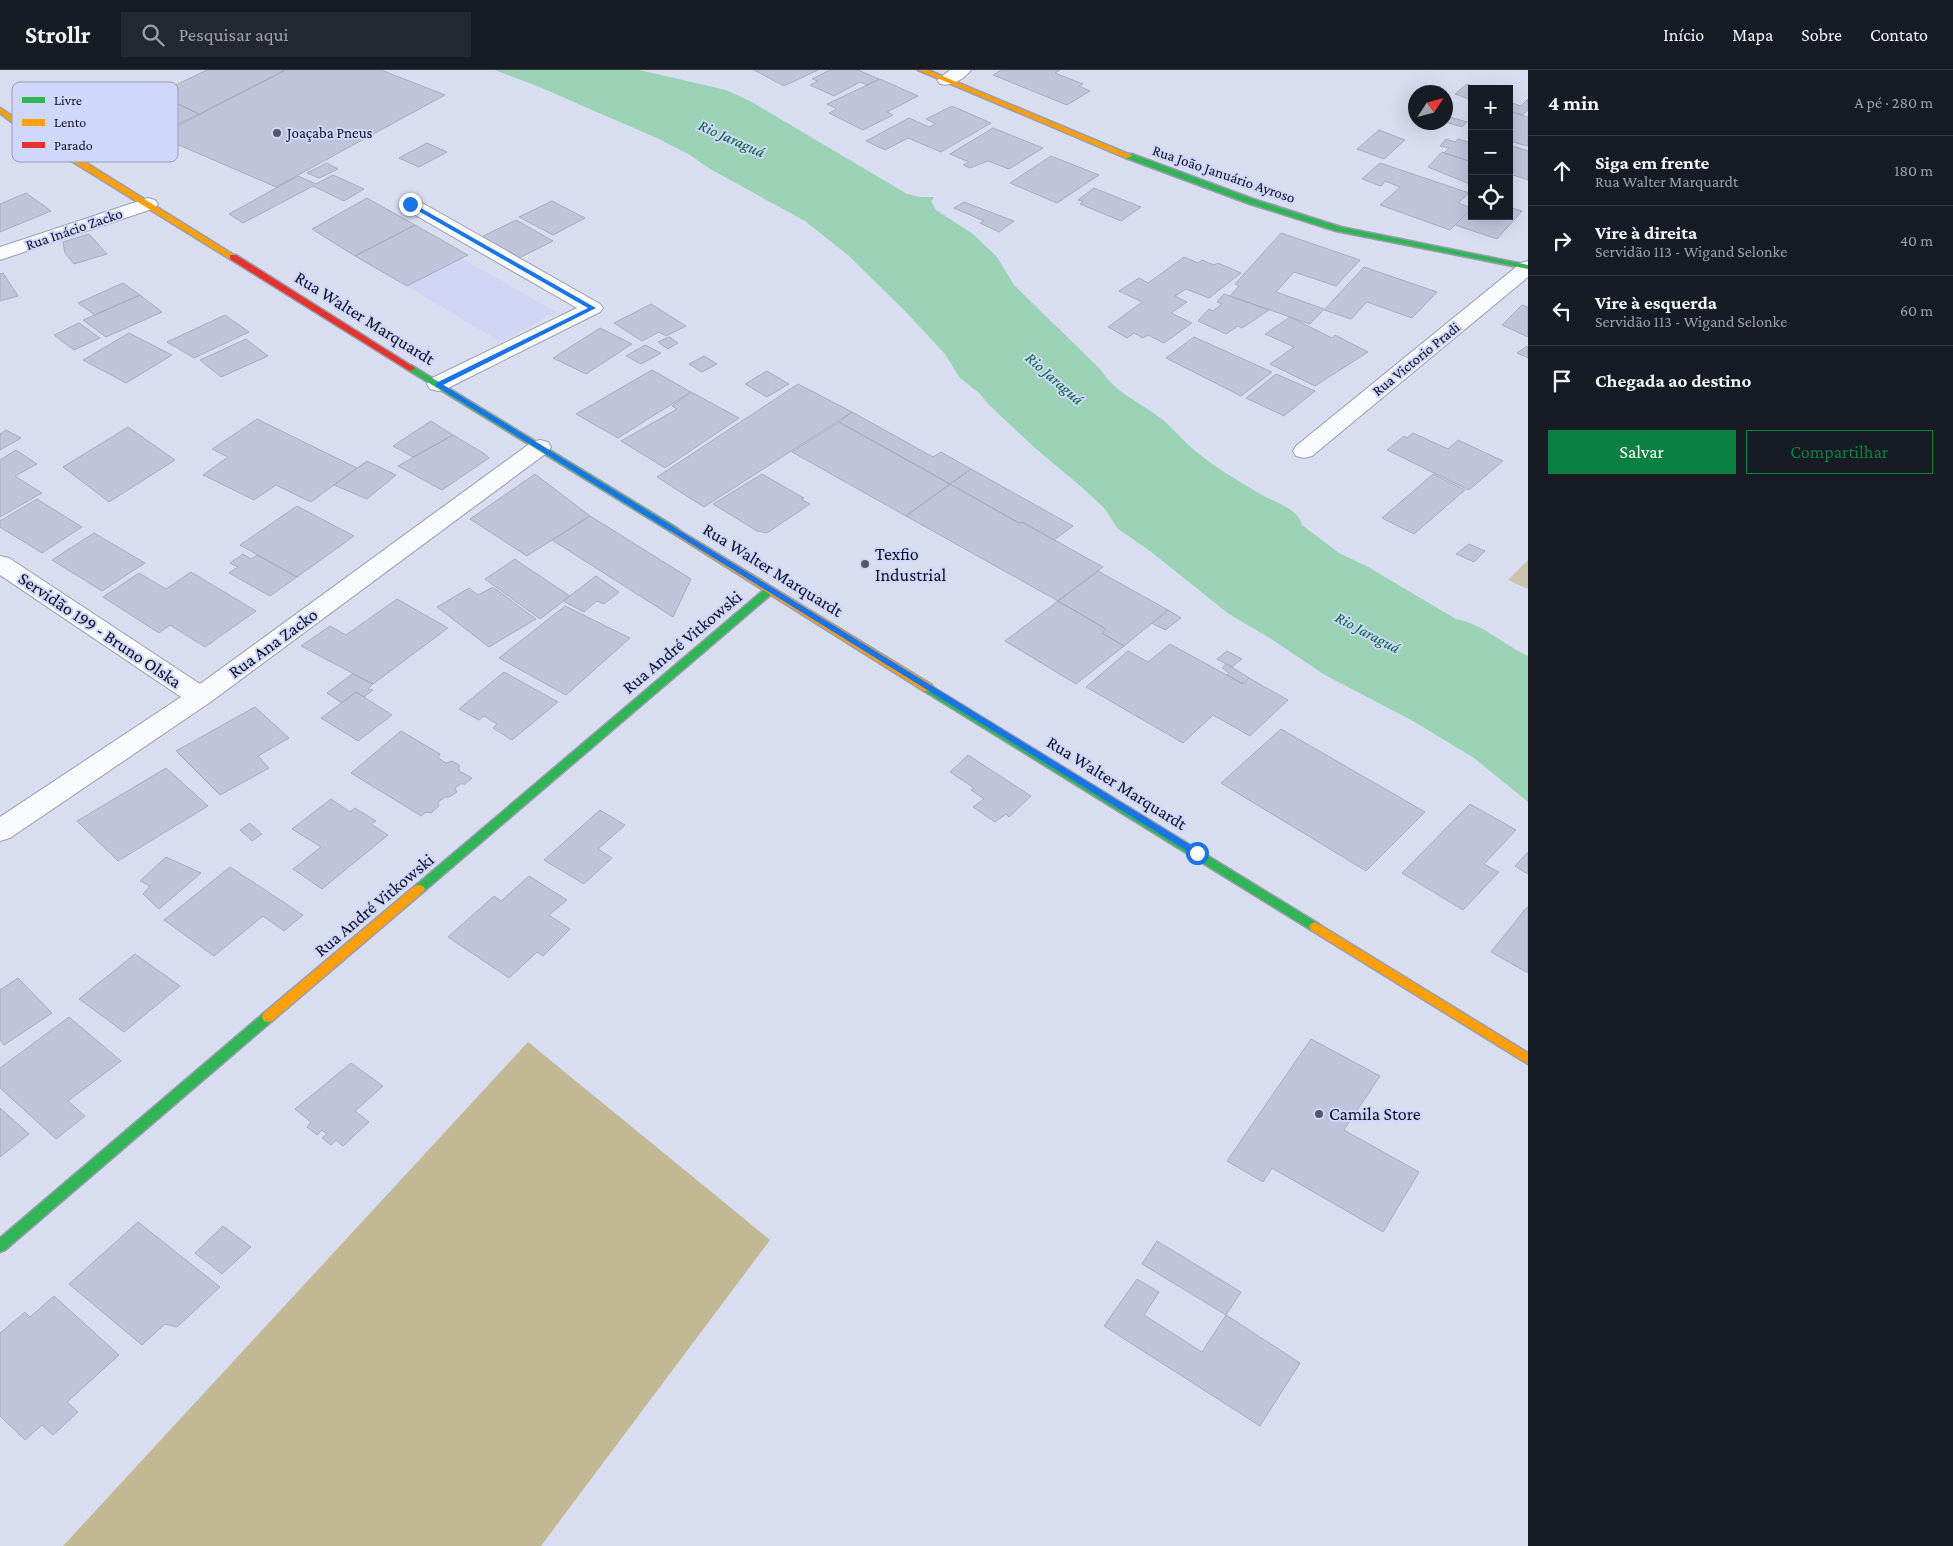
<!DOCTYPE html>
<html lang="pt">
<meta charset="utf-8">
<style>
:root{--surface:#171b24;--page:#242831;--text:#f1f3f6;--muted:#9ea1a6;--line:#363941;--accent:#0b8043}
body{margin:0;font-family:"Crimson Pro",serif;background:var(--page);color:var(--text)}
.controls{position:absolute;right:15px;top:15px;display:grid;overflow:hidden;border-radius:0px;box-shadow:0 5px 20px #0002}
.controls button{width:45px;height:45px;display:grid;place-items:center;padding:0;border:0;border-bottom:1px solid var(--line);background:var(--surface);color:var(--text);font:25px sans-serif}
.compass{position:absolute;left:1408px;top:15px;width:45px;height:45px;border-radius:50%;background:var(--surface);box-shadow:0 5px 20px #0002;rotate:54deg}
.stop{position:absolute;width:15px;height:15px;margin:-11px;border:4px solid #1a73e8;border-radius:50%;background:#fff}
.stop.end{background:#1a73e8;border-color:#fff;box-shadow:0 1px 5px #0008}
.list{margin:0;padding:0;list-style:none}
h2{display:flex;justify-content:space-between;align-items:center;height:65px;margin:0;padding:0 20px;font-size:21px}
h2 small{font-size:16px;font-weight:400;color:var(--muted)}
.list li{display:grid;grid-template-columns:32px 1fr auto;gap:15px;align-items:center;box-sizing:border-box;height:70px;padding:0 20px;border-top:1px solid var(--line)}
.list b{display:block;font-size:19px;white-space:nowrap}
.list p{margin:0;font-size:16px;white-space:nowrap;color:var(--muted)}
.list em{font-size:16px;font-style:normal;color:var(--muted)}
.actions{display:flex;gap:10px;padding:15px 20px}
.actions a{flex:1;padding:11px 0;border:1px solid var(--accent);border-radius:0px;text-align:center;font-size:18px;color:var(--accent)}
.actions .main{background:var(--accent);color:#fff}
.icon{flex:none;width:28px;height:28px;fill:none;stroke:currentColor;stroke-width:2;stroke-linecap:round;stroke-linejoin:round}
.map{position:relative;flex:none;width:1528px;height:1476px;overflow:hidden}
header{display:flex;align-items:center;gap:30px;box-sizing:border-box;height:70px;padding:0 25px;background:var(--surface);border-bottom:1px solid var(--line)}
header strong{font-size:24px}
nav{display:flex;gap:28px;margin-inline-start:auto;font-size:18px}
.search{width:350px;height:45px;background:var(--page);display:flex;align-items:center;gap:12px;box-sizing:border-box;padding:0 18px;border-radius:0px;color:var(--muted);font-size:19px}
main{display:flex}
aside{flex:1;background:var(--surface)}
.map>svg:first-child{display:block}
.built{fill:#cfd5f3}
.green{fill:#c9c3af}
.forest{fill:#c2b894}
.water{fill:#9bd2b6}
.building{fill:#c0c4db;stroke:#a8acbe}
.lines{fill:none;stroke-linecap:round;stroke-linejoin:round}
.street-casing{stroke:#999daf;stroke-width:2}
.fast-casing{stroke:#999daf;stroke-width:3}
.slow-casing{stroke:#999daf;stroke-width:3}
.jam-casing{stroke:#999daf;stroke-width:3}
.street{fill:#f9fafd;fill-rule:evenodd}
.fast{fill:#30b455;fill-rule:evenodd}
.slow{fill:#ff9f0a;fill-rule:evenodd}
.jam{fill:#e5322d;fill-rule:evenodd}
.route{fill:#1a73e8}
.poi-dot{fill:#54586b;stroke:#cfd7fa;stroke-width:2}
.labels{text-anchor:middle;stroke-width:4;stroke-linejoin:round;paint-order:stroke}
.far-poi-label{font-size:15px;fill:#0d1024;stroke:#cfd7fa;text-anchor:start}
.far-street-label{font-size:15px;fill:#0d1024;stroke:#cfd7fa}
.far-water-label{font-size:16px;font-style:italic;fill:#036539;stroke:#cfd7fa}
.street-label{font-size:18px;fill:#0d1024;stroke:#cfd7fa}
.poi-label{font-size:18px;fill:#0d1024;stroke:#cfd7fa;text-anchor:start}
.key{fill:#cfd7fa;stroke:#959bba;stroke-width:1}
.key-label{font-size:14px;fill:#0d1024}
</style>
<header>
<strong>Strollr</strong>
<div class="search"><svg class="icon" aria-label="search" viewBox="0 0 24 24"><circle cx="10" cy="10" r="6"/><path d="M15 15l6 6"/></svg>Pesquisar aqui</div>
<nav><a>Início</a><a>Mapa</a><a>Sobre</a><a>Contato</a></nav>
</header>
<main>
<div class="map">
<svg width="1528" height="1476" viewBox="0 0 1528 1476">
<rect width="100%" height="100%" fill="#d9ddf0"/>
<path class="built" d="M461,188l95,54 -55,30 -94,-56z"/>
<path class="green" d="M1528,490v29l-20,-9z"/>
<path class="forest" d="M528,972l242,198 -229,306h-478z"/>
<path class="water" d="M495,0h144l87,20 24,11 157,93 13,3h13l1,1 -3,3 5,9 37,24 24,23 17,28 86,84c17,25 33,29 56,46 14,9 24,23 37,34 21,18 44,31 67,45 14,8 38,14 42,31l37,28 29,14 88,52c27,5 48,26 72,37v146l-54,-44 -61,-37 -88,-46 -57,-38 -39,-23 -79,-63 -33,-23 -12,-19 -20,-19 -50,-42 -46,-43 -9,-11 -21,-17 -14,-23 -38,-41 -58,-57 -44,-35 -95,-52 -20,-14 -31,-16 -122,-53z"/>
<path class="building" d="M207,0h78l-86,44 -42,-20z
M286,0h95l64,25 -169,92 -118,-51z
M754,0h64l-34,16z
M830,0h28l21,9 -12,6 -7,-3 -26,14 -24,-11 8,-4 -6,-2z
M1001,0h59l-5,3 28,11 -4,2 11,5 -23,14 -74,-30z
M880,9l38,17 -31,16 6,3 -30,15 -34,-17 8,-4 -10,-5z
M1467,14l13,5h-8v11l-17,-6z
M157,24l42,20 -77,37 -35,-22z
M1528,29v11l-6,5 -13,-4v-9l12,4z
M952,36l39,17 -50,29 -33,-14 -23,12 -19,-9 43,-23 20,9 7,-3 -10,-5z
M1512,42l16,5v29l-19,-5v-26z
M1446,46l21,6 -5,5 -16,-5z
M993,58l50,20 -34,21 -21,-8 -18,7 -7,-3 6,-3 -19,-8z
M1379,60l26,10 -21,19 -27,-10z
M1446,69l9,3 3,-3 14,4v19l-28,-9 5,-5 -9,-2z
M427,73l20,9 -28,15 -20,-9z
M1509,75l19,6v29l-18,-6 5,-4 -6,-2z
M1442,82l30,10v23l-44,-18z
M1051,86l48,19 -42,28 -47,-20z
M327,93l11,6 -19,9 -12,-5z
M1380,93l89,30 -11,10 14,5 -22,22 -70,-25 20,-18 -15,-6 -4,5 -19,-7z
M333,105l31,14 -20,12 -31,-15 -70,37 -14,-9 69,-38 18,8z
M1094,118l47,19 -20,14 -41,-17 3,-3 -5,-1z
M26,123l25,18 -51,21v-28z
M367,128l48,27 -60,31 -43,-27z
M552,131l33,17 -32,17 -34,-18z
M964,132l50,19 -15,11 -19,-9 4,-2 -30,-13z
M1509,137l13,4 -25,28 -42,-14 17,-17v8h37z
M516,150l37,21 -36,18 -36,-22z
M415,155l53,30 -61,31 -52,-30z
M1281,163l79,27 -24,26 -42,-14 -18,20 48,17 -14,15 -80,-28 9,-10 -4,-2z
M89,164l18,20 -33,10 -9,-11 -2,-11z
M1184,187l14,6 4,-3 12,5 4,-2 23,10 -32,25 -23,-9 -11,7 12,6 -16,11 21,10 -28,20 -16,-8 -5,3 -9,-5 -7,5 -19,-11 34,-25 -23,-11 20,-13 9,5z
M1364,197l73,25 -25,26 -45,-16 -16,17 -27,-9z
M3,203l15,23 -18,5v-27z
M123,213l17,12 -45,20 -17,-12z
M1224,224l6,2 39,14 -27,18 -4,-2 -12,8 -28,-13 11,-12 4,2 9,-7 -5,-2z
M140,225l22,17 -56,25 -23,-17z
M651,234l35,22 -20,10 -7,-4 -17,9 -28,-18z
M1522,235l6,2v30l-26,-12z
M225,245l24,17 -55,26 -27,-16z
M1290,247l42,21 3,-3 33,17 -53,34 -45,-22 24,-17 -29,-13z
M79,253l21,15 -26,12 -20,-15z
M600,258l32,16 -46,30 -33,-16z
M129,263l43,22 -46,28 -43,-23z
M669,267l9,6 -10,6 -10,-7z
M1194,267l78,35 -31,24 -75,-38z
M246,269l22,17 -47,21 -21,-17z
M645,275l16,8 -20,11 -15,-8z
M1527,276l1,12 -11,-5z
M704,286l13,8 -15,8 -13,-8z
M652,300l39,22 -73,46 -42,-24z
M767,301l22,13 -22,13 -22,-13z
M1276,304l39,17 -31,25 -38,-18z
M798,314l54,28 -148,95 -47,-30z
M691,322l48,26 -74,50 -44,-27 56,-32 -5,-3z
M852,342l81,45 8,-5 30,17 -21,15 -111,-62z
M257,349l100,49 -46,34 -35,-17 -22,15 -51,-25 25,-18 -16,-8z
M431,351l22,14 -40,22 -20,-11z
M839,352l111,62 -44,32 -114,-64z
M128,357l47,33 -66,42 -46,-35z
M6,360l15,8 -21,12v-16z
M1413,363l35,16 10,-9 45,21 -34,29 -82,-40 17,-14 3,2z
M453,365l32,19 4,4 -47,32 -44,-24z
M16,380l21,14 -22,12 27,17 -42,24v-57z
M367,391l29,14 -29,24 -33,-14z
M971,399l102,57 -19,14 -32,-18 -3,1 -69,-39z
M535,404l55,42 -63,40 -57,-37z
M762,404l42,24 -3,1 9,5 -43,29 -10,-2 -44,-27z
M1433,404l32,16 -51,44 -32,-16z
M950,414l69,39 3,-1 81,45 -45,34 -152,-85z
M37,429l45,28 -40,26 -42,-26v-6z
M297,436l57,30 -57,41 -57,-32z
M590,446l101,63 -18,38 -121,-77z
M94,463l51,30 -43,28 -50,-31z
M1469,474l16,7 -11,11 -18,-8z
M243,484l8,5 6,-4 40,22 -27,19 -41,-23 9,-6 -8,-4z
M515,489l7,5 48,32 -30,23 -55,-40z
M1098,501l70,39 -44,36 -22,-13 4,-4 -48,-28z
M191,502l65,39 -51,36 -35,-22 -11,8 -56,-36 36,-24 27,16z
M596,506l23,16 -15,12 -7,-3 -13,11 -21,-11z
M493,517l43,32 -47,28 -52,-40 32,-19 9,7z
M397,529l51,29 -75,56 -72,-38 29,-20 16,9z
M1058,531l48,28 -4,4 22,13 -48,38 -71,-43z
M565,536l65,32 -64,57 -67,-37z
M1168,540l13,8 -16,12 -13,-7z
M1170,574l73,40 6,-6 39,22 -38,36 -37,-21 -30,28 -97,-56 42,-36 20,11z
M1227,581l15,8 -10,8 -15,-8z
M1226,594l6,3 17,11 -6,6 -16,-9 2,-2 -7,-5z
M504,602l54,30 -46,38 -19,-12 4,-4 -13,-8 -5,4 -20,-11z
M352,604l21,10 -5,5 5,1 -9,7 -8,-5 -14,11 -15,-10z
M356,622l36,23 -34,26 -37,-23z
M255,637l34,31 -31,18 11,12 -49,27 -44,-44z
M1281,659l144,83 -59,59 -145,-88z
M401,661l39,23 -2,4 8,5 6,-2 7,4v6l13,7 -7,6h-5l-5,4 2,4 -8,5h-4l-7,5 1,4 -8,7 -5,-1 -5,4 -70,-43z
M968,685l63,41 -22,21 -3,-3 -11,8 -22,-15 11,-8 -13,-9 3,-2 -24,-16z
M166,698l42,38 -90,55 -41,-40z
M331,729l19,13 5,-4 21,13 -5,3 17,11 -66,54 -29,-20 28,-22 -29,-18z
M1470,734l46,26 -32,34 15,8 -36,38 -61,-37z
M600,740l25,15 -27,24 14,9 -28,26 -40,-24z
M250,753l12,11 -10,7 -12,-11z
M1528,782v22l-13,-8z
M166,787l35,16 -42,36 -16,-15 7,-8 -10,-5z
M230,797l73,48 -19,16 -21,-15 -49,40 -50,-36z
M529,806l38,24 -18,15 21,14 -27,27 -6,-4 -28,26 -61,-41 46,-41 7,5z
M1527,837h1v66l-37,-21z
M135,884l45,32 -56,46 -45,-33z
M18,908l34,35 -48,32 -4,-5v-50z
M69,947l52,44 -53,40 17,15 -29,23 -56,-51v-20z
M1311,969l69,37 -36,54 75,42 -36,60 -111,-64 -9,14 -36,-21z
M351,993l32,23 -28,25 14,11 -26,24 -7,-6 -5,5 -9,-7 5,-4 -5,-4 -5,5 -10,-8 4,-5 -16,-13z
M0,1038l29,26 -29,23z
M138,1152l82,65 -43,40 -12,-3 -23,21 -73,-61z
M223,1156l28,21 -29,27 -27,-21z
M1157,1171l84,51 -15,23 -84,-51z
M1137,1209l22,13 -15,23 58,37 24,-37 74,48 -40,63 -156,-100z
M54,1226l65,59 -52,47 11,10 -25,23 -11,-10 -17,15 -25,-24v-83l25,-21 5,5z"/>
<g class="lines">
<g class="street-casing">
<path id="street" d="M950,0h21c-7,9 -20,17 -31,14l-3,-4z
M148,128l7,2 3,4 -3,4 -155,52v-13z
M410,128l7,2 183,104 3,4 -3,4 -154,77 -8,2 -8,-2 -3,-5 3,-5 147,-71 -174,-100 -3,-4 3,-4z
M1528,191v16l-216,179 -8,2 -8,-2 -3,-5 3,-5 225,-183z
M540,370l8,2 3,5 -3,5 -339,251 -199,135 -10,3v-24l181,-120 -181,-122v-19l9,2 191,126 332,-242z"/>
</g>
<g class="fast-casing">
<path id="fast" d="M1126,84h6l121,45 88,28 187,38v4l-192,-38 -89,-28 -121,-45z
M411,295l266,163 2,2 -2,2h-6l-263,-162 -1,-2z
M770,517l5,3 -1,2 -351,300h-8l-2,-3 2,-3 351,-298z
M928,614l391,240 2,3 -2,3h-8l-387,-239 -1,-3 1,-3z
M268,942l4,1 2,4 -2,4 -267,229 -5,2v-14l264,-225z"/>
</g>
<g class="slow-casing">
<path id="slow" d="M918,0h10l205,86 -7,2z
M0,38l32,21 205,128 -1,2h-6l-204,-126 -26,-20z
M674,457l258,158 1,3 -1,3h-8l-253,-159 -2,-2 2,-2z
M419,815l4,1 2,3 -2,3 -151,129 -4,1 -4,-1 -2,-4 2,-4 151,-127z
M1315,852l213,131v11l-217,-134 -2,-3 2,-3z"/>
</g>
<g class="jam-casing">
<path id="jam" d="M230,185h6l179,113 -4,3 -3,-1 -178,-111z"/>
</g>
<use href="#street" class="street"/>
<use href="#fast" class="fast"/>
<use href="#slow" class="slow"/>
<use href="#jam" class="jam"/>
</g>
<path class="route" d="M408,133h4l184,105 -153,77 757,466v4h-6l-758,-469v-3l152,-75 -180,-103z"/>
<g class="poi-dot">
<circle cx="277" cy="63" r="5"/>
<circle cx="865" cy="494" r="5"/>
<circle cx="1319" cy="1044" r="5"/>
</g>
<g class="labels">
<g class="far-poi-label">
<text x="287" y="68">Joaçaba Pneus</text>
</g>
<g class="far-street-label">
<text transform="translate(1224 104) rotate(19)" y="5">Rua João Januário Ayroso</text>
<text transform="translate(74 159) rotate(-19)" y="5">Rua Inácio Zacko</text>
<text transform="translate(1416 289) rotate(-39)" y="5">Rua Victorio Pradi</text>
</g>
<g class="far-water-label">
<text transform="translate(732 68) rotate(24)" y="6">Rio Jaraguá</text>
<text transform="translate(1055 308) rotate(41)" y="6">Rio Jaraguá</text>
<text transform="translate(1368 562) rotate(28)" y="6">Rio Jaraguá</text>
</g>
<g class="street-label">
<text transform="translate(365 248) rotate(32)" y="6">Rua Walter Marquardt</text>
<text transform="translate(773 500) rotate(32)" y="6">Rua Walter Marquardt</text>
<text transform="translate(100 560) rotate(34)" y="6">Servidão 199 - Bruno Olska</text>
<text transform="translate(682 572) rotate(-40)" y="6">Rua André Vitkowski</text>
<text transform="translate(273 573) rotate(-36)" y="6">Rua Ana Zacko</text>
<text transform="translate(1117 713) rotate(32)" y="6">Rua Walter Marquardt</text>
<text transform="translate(374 835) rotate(-40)" y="6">Rua André Vitkowski</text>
</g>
<g class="poi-label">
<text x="875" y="490">Texfio<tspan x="875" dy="21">Industrial</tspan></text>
<text x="1329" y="1050">Camila Store</text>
</g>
</g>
<rect x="12" y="12" width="166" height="80" rx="8" class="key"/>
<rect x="22" y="27" width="23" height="6" fill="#30b455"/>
<rect x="22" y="49" width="23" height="7" fill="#ff9f0a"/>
<rect x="22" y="72" width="23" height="6" fill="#e5322d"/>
<g class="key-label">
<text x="54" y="35">Livre</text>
<text x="54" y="57">Lento</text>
<text x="54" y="80">Parado</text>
</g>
</svg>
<div class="controls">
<button>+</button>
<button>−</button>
<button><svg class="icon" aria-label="locate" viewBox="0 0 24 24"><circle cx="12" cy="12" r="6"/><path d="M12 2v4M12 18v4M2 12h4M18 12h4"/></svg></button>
</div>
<svg class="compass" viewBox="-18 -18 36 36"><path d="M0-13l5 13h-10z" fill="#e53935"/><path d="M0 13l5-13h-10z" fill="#9ea1a6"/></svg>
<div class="stop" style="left:1197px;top:783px"></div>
<div class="stop end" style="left:410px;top:134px"></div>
</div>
<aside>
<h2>4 min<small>A pé · 280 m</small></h2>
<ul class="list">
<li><svg class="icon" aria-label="ahead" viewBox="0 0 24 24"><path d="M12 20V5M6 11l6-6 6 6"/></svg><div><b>Siga em frente</b><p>Rua Walter Marquardt</p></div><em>180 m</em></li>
<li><svg class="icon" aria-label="right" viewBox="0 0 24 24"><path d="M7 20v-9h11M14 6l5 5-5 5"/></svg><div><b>Vire à direita</b><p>Servidão 113 - Wigand Selonke</p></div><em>40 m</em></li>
<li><svg class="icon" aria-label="left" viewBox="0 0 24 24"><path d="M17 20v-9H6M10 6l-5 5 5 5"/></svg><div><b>Vire à esquerda</b><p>Servidão 113 - Wigand Selonke</p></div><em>60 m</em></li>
<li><svg class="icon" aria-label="arrive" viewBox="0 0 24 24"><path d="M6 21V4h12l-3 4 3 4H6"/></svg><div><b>Chegada ao destino</b></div></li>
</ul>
<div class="actions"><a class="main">Salvar</a><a>Compartilhar</a></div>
</aside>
</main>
